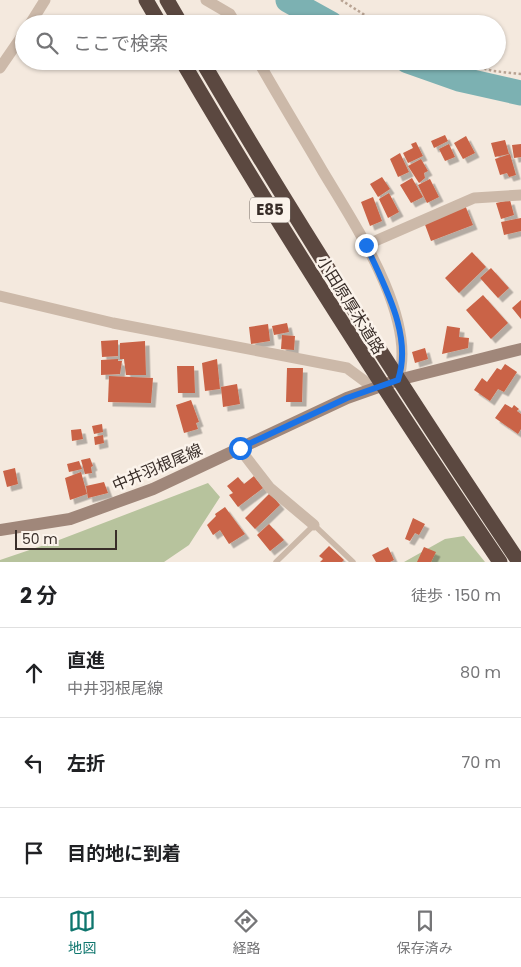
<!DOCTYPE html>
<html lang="ja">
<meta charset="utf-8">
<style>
:root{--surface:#fff;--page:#f2f2f2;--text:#202124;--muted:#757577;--line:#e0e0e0;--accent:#0f766e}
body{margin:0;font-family:Poppins,"Noto Sans JP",sans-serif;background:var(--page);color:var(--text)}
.scale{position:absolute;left:15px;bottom:12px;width:102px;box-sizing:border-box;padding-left:5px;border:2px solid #392e29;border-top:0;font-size:14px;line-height:18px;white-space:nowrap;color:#392e29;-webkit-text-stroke:4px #fbf3eb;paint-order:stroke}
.stop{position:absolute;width:15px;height:15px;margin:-11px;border:4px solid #1a73e8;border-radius:50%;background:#fff}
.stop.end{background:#1a73e8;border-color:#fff;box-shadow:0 1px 5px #0008}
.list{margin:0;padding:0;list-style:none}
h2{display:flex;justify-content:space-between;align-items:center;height:65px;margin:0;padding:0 20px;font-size:21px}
h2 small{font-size:16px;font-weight:400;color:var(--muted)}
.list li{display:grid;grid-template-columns:32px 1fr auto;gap:15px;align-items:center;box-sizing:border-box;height:90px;padding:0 20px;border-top:1px solid var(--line)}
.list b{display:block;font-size:19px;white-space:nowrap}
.list p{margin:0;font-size:16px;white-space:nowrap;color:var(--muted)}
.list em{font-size:16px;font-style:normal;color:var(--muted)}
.icon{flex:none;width:28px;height:28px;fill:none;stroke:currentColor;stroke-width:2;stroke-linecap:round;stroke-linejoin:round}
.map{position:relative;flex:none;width:521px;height:562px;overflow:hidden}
.search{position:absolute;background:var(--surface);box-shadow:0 1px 4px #0004;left:15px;right:15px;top:15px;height:55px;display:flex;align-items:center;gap:12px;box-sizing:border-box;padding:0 18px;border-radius:28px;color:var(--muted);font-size:19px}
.sheet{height:335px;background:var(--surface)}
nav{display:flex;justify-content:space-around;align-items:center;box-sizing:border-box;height:70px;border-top:1px solid var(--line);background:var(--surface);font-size:14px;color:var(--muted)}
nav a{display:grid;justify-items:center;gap:2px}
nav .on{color:var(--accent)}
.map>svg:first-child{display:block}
.green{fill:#b7c39d}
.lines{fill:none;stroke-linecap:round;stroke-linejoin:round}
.river{stroke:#7cb1b2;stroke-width:25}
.building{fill:#ca6346;filter:url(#shadow)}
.path{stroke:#b8a393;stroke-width:2.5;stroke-dasharray:2.5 2.5;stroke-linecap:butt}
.lane{stroke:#ccb9a9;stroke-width:5.5}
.street{stroke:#ccb9a9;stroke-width:11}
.secondary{stroke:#a0877a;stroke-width:12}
.highway{stroke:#5b4840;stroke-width:15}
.route{stroke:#1a73e8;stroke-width:6}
.labels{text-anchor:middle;stroke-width:5;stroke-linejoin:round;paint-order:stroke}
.shield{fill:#fbf3eb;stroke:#736963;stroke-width:1}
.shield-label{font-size:15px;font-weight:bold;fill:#392e29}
.street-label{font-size:16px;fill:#392e29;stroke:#fbf3eb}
</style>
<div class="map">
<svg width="521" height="562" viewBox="0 0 521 562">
<defs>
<filter id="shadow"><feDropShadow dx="4.5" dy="4.5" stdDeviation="0" flood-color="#0004"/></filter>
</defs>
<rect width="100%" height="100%" fill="#f4e9de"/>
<path class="green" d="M208,483l12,14 -31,48 -25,17h-164v-2l59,-20z
M464,536l21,26h-81l41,-23z"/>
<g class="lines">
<path class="river" d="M288,0l43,24
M408,61l51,18 62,14"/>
</g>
<path class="building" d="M445,135l3,6 -14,7 -3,-7z
M466,136l9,17 -12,6 -9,-16z
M505,140l4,14 -14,3 -4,-14z
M416,142l7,14 -15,7 -5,-10 10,-5 -2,-4z
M449,144l6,13 -10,4 -6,-12z
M521,144v13l-7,1 -2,-13z
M400,153l9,19 -11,5 -8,-18z
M510,154l6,21 -7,2 -2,-4 -7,2 -5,-16z
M421,159l7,12 -4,2 1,5 -6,5 -11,-17z
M382,177l8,12 -12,8 -8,-13z
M412,178l11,19 -12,6 -11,-18z
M430,179l9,18 -12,6 -9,-18z
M389,193l10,19 -11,6 -9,-19z
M373,197l9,24 -12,5 -9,-24z
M510,200l4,15 -13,4 -5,-16z
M465,205l8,20 -42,16 -7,-19z
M521,218v13l-17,4 -3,-13z
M472,252l14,15 -27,26 -14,-15z
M491,268l18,20 -11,10 -18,-20z
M483,295l25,28 -17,16 -25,-29z
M521,300v19l-9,-11z
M287,323l2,9 -15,3 -2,-9z
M268,324l2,17 -19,3 -2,-17z
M447,326l13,2 -1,9 10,1 -1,10 -26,6z
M282,335l13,1 -1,14 -13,-1z
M118,340v16l-16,1 -1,-16z
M145,341l1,34h-20l-2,-16h-4v-16z
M425,348l3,11 -13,4 -3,-11z
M118,359v2h4l-2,13 -19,1v-15z
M217,359l3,30 -15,2 -3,-28z
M505,364l12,8 -13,20 -6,-3 -8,12 -16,-11 8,-12 5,4 10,-14 4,2z
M177,366h17l1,27h-17z
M287,368h16l-1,34h-16z
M109,376l44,2 -2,25 -43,-1z
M237,384l3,20 -17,3 -2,-20z
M191,400l8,22 -3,1 2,6 -14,4 -8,-28z
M505,404l7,4 2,-3 5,4 -2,2 4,3v15l-3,5 -23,-16z
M102,424l1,8 -9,2 -2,-8z
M81,429l2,10 -11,2 -1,-11z
M103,435l1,8 -9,2 -1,-8z
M90,458l3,8 -2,1 1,6 -7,1 -4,-14z
M79,461l3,8 -13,3 -2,-8z
M15,468l3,16 -11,3 -4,-16z
M81,472l6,22 -17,6 -5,-22z
M254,476l9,12 -25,19 -9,-12 4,-2 -6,-7 11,-9 6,7z
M104,482l4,11 -20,5 -2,-12z
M270,493l10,12 -25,24 -10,-11z
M225,507l20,27 -16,10 -9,-14 -7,5 -6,-10 9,-9 -1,-2z
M413,518l12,6 -6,11 -4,-2 -5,8 -5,-2z
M269,524l15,16 -14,11 -13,-16z
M329,546l15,14 -2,2h-22l3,-3 -4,-3z
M388,547l6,13 -4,2h-14l-4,-7z
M424,547l12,5 -5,10h-14z"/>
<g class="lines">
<path class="path" d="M341,0l38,24
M455,61l38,10 28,3"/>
<path class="lane" d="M276,562l38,-37 39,37"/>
<path class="street" d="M206,0l24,14 6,10
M30,24l15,-24
M258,61c21,37 43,73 64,109 31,52 97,149 76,210
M0,68l24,-35
M366,245l108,-47 47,-3
M0,296l113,27 234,45 27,20
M239,448l31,40 44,37"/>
<path class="secondary" d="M0,530l70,-11 83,-30 194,-91 51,-18 123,-31"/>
<path class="highway" d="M146,0l14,24
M167,0l14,24
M182,61c100,171 207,337 318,501
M202,61c100,171 207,337 317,501"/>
</g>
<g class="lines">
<path class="route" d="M240,448l107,-50 51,-18c15,-45 -14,-94 -32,-135"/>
</g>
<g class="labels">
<rect class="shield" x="250" y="197.5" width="40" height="25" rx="4"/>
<g class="shield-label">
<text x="270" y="215">E85</text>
</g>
<g class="street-label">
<text transform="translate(351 305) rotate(58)" y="6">小田原厚木道路</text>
<text transform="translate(157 467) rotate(-23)" y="6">中井羽根尾線</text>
</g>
</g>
</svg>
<div class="scale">50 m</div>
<div class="stop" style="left:240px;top:448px"></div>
<div class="stop end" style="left:366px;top:245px"></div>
<div class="search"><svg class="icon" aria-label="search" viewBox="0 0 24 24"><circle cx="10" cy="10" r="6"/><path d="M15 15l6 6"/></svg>ここで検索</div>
</div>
<section class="sheet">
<h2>2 分<small>徒歩 · 150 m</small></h2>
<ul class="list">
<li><svg class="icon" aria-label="ahead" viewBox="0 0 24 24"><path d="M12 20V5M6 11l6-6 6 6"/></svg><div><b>直進</b><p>中井羽根尾線</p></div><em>80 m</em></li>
<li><svg class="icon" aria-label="left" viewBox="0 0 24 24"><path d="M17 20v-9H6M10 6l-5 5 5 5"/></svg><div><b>左折</b></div><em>70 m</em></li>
<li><svg class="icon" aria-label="arrive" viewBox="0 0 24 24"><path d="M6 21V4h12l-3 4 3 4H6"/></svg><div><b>目的地に到着</b></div></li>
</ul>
</section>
<nav>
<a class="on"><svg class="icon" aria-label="map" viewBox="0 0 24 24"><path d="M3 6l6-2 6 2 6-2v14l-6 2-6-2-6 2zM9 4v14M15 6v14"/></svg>地図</a>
<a><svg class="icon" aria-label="directions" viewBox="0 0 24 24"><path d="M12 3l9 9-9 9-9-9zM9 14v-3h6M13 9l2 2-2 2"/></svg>経路</a>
<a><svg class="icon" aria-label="saved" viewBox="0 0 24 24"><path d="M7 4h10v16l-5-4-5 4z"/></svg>保存済み</a>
</nav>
